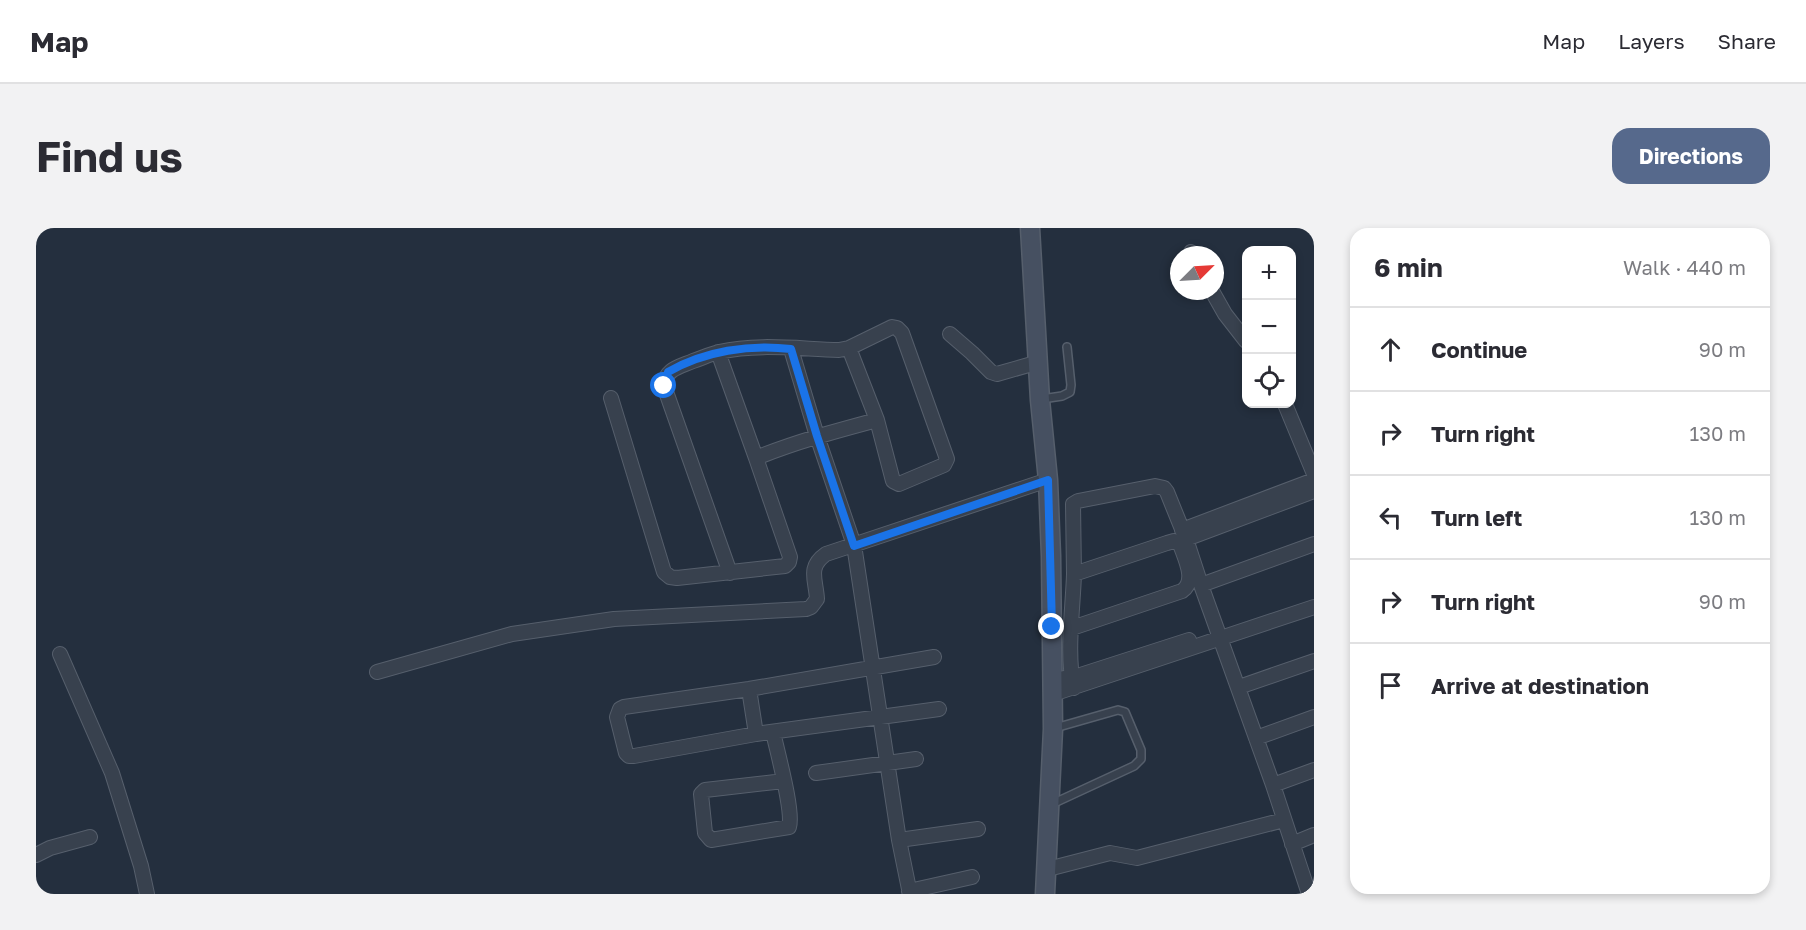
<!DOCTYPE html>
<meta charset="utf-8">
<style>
:root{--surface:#fff;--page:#f2f2f3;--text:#2b2b33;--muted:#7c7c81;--line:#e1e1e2;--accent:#56698c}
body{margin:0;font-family:"Golos Text",sans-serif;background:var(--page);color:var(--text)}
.controls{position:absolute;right:18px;top:18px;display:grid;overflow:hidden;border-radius:12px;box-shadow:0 3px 9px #0003}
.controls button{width:54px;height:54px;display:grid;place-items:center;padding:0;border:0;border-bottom:2px solid var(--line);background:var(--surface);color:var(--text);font:30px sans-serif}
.compass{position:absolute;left:1134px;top:18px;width:54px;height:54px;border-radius:50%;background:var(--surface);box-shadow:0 3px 9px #0003;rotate:66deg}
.stop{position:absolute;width:18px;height:18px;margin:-14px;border:4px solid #1a73e8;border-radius:50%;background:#fff}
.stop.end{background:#1a73e8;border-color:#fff;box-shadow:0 2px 6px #0008}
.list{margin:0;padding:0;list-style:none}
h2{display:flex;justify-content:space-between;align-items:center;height:78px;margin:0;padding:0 24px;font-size:26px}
h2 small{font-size:20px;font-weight:400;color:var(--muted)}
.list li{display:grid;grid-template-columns:39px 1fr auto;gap:18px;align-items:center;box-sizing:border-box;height:84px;padding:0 24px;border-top:2px solid var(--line)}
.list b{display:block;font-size:22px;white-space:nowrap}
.list em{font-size:20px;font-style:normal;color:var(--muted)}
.icon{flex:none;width:33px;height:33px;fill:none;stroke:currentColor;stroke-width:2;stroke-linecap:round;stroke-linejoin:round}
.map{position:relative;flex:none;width:1278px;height:666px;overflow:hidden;border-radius:18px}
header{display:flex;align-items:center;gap:36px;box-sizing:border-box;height:84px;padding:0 30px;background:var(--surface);border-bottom:2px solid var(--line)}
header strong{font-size:28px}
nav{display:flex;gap:33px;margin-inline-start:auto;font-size:21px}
.intro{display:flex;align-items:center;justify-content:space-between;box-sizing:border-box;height:144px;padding:0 36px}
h1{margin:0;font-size:42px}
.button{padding:15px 27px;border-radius:18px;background:var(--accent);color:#fff;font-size:21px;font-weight:700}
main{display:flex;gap:36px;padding:0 36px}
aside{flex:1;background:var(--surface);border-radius:18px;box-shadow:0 3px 9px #0003}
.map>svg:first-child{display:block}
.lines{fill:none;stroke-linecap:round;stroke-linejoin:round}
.lane-casing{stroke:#565f6c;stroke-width:10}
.street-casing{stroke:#565f6c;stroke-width:16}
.secondary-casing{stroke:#565f6c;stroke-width:21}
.lane{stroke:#38414e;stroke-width:7}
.street{stroke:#38414e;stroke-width:14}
.secondary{stroke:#465061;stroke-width:18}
.route{stroke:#1a73e8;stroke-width:8}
</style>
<header>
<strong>Map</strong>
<nav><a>Map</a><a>Layers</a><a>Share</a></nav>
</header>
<div class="intro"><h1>Find us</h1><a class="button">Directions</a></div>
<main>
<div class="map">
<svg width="1278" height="666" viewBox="0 0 1278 666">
<rect width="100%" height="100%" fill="#242f3e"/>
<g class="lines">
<g class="lane-casing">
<path id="lane" d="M1006,171l20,-3 8,-4 1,-7 -4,-38
M1016,576l82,-38 7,-7v-9l-16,-38 -7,-2 -63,18"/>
</g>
<g class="street-casing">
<path id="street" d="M1155,24l2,3
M1176,63l13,23 21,27
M914,106l22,19 19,19 6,2 42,-12
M755,121l26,87 37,109 45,295 11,54
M682,124l38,106
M575,170l53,174 6,5 7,1 108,-12 4,-4 1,-5 -34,-99c39,-16 80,-27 121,-38
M1249,176l29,70
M1146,302l132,-50
M1150,311l128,-48
M694,345l-66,-187c1,-17 15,-19 29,-25 9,-3 17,-7 26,-9 39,-9 80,-3 120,-2l10,-2 43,-21 5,1 5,5 45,126 -3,6 -45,19 -6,-3 -16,-61 -28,-72
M1038,346l-1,-70 5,-3 77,-15 9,2 3,4 19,47 15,46 113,-41
M1165,357l72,200 36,109
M1036,400l110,-37c15,-10 3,-32 -2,-47l-6,-3 -7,2 -93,31c-1,34 -8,82 0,114
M24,426l52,119 29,93 6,28
M898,429l-185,32 -125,18 -4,2 -3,8 9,36 3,3h5l122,-22 183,-25
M341,444l135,-38 102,-15 192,-10 5,-2 6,-8c-1,-19 -10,-32 9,-45l222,-74
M1028,450h7l118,-38
M1203,459l75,-26
M713,461l7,45
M1017,466l261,-87
M737,504c4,19 21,80 16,95l-78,13 -6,-7 -4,-39 4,-4 79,-9
M1220,510l58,-21
M780,545l100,-14
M1237,557l41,-15
M863,612l79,-11
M1256,616l22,-9
M0,627l14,-7 40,-11
M1012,641l62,-16 27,5 147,-38
M873,663l63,-14"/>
</g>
<g class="secondary-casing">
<path id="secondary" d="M994,0l10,172 8,80 3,76 2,173 -8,165"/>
</g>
<use href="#lane" class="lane"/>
<use href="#street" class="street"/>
<use href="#secondary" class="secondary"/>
</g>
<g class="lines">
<path class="route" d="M628,158l4,-14c36,-21 82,-28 123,-23l26,87 37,110 194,-66 4,147"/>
</g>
</svg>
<div class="controls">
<button>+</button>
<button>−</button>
<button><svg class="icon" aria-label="locate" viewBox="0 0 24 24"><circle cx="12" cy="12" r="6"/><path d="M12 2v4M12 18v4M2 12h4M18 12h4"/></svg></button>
</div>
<svg class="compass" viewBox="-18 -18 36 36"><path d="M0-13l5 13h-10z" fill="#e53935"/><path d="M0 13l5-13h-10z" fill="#7c7c81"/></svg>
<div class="stop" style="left:628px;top:158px"></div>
<div class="stop end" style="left:1016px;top:399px"></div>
</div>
<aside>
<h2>6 min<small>Walk · 440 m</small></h2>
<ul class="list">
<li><svg class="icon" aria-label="ahead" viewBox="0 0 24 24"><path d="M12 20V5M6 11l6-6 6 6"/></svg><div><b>Continue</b></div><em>90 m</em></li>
<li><svg class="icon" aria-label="right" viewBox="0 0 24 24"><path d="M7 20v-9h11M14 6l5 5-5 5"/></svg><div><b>Turn right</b></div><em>130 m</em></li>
<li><svg class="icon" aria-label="left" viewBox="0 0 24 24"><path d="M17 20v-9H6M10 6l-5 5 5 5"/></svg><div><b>Turn left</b></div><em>130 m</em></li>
<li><svg class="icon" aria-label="right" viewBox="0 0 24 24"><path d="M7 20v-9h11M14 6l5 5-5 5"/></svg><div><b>Turn right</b></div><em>90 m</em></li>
<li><svg class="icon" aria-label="arrive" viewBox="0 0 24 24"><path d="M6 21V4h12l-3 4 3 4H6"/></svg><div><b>Arrive at destination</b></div></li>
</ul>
</aside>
</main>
